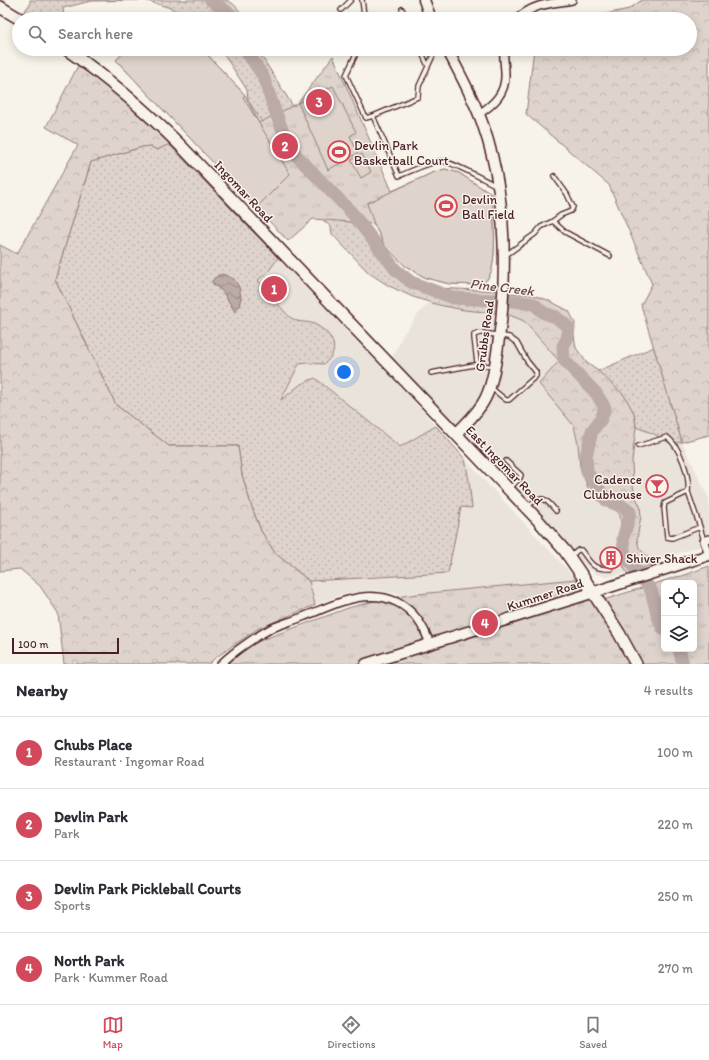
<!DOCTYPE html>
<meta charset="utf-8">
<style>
:root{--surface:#fff;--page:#f2f2f3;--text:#2b2b33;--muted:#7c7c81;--line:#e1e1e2;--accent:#d1495b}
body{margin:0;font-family:Itim,sans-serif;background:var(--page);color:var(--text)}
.controls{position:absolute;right:12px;bottom:12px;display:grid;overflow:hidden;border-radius:6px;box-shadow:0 2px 10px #0003}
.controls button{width:36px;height:36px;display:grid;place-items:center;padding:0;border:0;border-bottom:1px solid var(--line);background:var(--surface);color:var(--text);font:20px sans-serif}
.scale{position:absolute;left:12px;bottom:10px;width:107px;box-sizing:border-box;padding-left:4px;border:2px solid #4a1f2b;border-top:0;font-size:11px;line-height:14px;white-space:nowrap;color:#4a1f2b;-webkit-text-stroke:3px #f7f3e8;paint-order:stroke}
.you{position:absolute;left:344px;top:372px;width:14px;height:14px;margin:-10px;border:3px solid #fff;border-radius:50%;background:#1a73e8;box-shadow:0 0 0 6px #1a73e833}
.badge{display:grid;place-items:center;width:26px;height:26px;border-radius:50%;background:var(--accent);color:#fff;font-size:13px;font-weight:700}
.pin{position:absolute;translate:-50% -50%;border:2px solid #fff;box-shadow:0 1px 4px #0006}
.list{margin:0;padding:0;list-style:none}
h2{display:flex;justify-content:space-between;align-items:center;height:52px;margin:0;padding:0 16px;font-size:17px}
h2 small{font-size:13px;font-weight:400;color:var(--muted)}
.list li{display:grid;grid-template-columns:26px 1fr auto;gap:12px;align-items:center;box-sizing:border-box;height:72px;padding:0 16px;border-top:1px solid var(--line)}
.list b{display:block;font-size:15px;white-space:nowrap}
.list p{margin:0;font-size:13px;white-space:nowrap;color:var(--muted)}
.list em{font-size:13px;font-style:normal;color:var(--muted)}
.icon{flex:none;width:22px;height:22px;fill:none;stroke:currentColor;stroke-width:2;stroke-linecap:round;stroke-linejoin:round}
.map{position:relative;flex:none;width:709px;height:664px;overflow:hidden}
.search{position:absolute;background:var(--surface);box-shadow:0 2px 10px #0003;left:12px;right:12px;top:12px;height:44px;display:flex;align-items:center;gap:10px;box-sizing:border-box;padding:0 14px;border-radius:22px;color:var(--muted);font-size:15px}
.sheet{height:340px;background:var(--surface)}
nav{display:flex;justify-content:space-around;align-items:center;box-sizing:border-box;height:56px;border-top:1px solid var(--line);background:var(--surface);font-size:11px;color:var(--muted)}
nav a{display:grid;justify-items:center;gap:2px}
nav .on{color:var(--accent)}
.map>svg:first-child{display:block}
.built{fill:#eae3da}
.grass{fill:url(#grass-dots);stroke:#947a7c}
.forest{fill:url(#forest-crowns);stroke:#947a7c}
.park{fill:url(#park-tufts);stroke:#947a7c;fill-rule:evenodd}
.garden{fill:#ded4cc;stroke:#947a7c}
.water{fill:url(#water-waves);stroke:#8e7275}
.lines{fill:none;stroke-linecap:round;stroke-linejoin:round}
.river{stroke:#bcaaa7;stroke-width:13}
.lane-casing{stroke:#4a1f2b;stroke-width:6}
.street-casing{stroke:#4a1f2b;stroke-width:10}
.secondary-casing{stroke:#4a1f2b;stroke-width:13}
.primary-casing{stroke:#4a1f2b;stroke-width:14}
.lane{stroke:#f7f3e8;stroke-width:3.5}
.street{stroke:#f7f3e8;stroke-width:7}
.secondary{stroke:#f7f3e8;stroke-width:10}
.primary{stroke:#f7f3e8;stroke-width:11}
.labels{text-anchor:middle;stroke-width:3;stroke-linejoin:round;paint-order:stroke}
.poi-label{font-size:13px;fill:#4a1f2b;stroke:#f7f3e8;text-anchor:start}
.street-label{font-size:13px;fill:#4a1f2b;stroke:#f7f3e8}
.water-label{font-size:14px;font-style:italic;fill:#6c4950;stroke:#f7f3e8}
</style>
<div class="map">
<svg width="709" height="664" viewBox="0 0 709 664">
<defs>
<pattern id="grass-dots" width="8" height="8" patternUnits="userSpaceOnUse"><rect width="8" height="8" fill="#ded4cc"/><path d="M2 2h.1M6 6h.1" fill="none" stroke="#c0b6af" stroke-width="1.8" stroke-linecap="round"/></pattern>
<pattern id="forest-crowns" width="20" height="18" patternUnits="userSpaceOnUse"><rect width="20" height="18" fill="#ded4cc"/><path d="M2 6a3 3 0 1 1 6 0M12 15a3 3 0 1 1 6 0" fill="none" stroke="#c0b6af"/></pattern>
<pattern id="park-tufts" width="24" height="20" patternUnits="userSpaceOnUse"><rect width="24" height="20" fill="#ded4cc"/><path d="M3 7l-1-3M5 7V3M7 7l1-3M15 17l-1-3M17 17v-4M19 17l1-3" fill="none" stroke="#c0b6af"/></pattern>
<pattern id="water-waves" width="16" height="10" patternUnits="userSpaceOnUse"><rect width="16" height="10" fill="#bcaaa7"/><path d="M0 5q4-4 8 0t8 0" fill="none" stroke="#9b8a88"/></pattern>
</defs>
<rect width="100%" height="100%" fill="#f7f3e8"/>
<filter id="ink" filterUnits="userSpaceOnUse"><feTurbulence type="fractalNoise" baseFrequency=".025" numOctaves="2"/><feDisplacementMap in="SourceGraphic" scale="8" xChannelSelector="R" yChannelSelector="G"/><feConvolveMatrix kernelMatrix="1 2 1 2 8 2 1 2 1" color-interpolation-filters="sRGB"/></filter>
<g filter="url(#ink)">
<path class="built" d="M278,258l57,60 20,18 81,90 -36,21 -85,-69 -14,6 -20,17 18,-37 8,-1 18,1 9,-16 -1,-6 -5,-8 -7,-6 -9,-4 -19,-4 -15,-15 -20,-25 10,-8z
M430,302l34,8 43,4 17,7 35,40 -20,23 35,42 4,18 2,23 32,41 5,3 3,4 1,7 -2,15 1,23 7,13 -20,4 -11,-3 -10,-7 -85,-97 -109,-112 12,-25 15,-20z
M636,427l18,7 16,9 12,-1 27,57v44l-20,7 -22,7 -13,7 -15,-16 -2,-9 3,-33 -4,-8 -3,-12 -1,-25z
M465,459l111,120 -1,5 -155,26 -21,-16 -25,-4 -31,4 -28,11 -6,-24 139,-9 13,-65 11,1 -3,-27z"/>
<path class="grass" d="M30,0h196c9,3 14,11 18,19h-56l-17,-11 -27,-8 -53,1 -28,7 1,11h-44l-1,-1 11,-14z
M219,49h38l39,62 43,79 28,35 19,34 23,21 27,8 62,3 -2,22 -32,-3 -25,-5 -26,-8 -24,-11 -20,-13 -37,-39 -1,-7 -10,-9 -73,-118 -1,-10 -24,-37z
M169,144l109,114 -10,14 -10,8c9,11 18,23 28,33 2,2 4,5 7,6 5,4 14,2 21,5 17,8 29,25 10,40l-17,-1 -8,1 -18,36 20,-16 14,-6 85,69 36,-21 29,33 4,22 3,27 -11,-1 -13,66 -139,8 -34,-28 -14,-22 -10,-26 -9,-30 -4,-29h-69l-53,-41 -61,-126 36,-117 51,-15 8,-1 7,4z
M654,347l28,95 -12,1 -16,-9 -18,-7 -2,-14 -36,-42z"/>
<path class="forest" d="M642,0h67v435l-27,7 -41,-137 11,-21 -43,-99 -83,-71 8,-65h156v-30h-107l46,-10z
M81,60l95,81 -19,9 -7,-4 -8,1 -51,15 -36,117 61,126 53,41h69l4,29 9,30 10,26 14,22 34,28 6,24 -58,24 -42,29 -6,6h-145l-6,-51 -18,-27 -20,-17 -20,2v-326l17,9 61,-109 -32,-18z
M509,293l24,2 15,5 21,11 6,12 -1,12 2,13 11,15 11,8 26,24 10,18 2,14 -4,34 1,25 3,12 4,8 1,10 -4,23 2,9 15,16 -27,9 -7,-13 -2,-12 3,-26 -1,-7 -3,-4 -14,-7 -13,-11 -10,-26 -2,-23 -4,-18 -35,-42 20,-23 -35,-40 -17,-7z"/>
<path class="park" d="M128,49h74l43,46 14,28 39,-20 35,-47 59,135 40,-18 13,-4 14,4 32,21c3,17 7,71 -3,84 -2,3 -5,5 -7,7l-31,-1 -24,-6 -22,-13 -19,-19 -11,-22 -61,-5 -25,22 -172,-181z
M709,566v98h-481l21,-18 15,-7 84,-31 34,-9 36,-5 158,-15 18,24 82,-26 6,-1zM664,583h30v66h-30z"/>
<path class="garden" d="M128,49h74l43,46 -2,2 47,77 -34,34 -140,-148z
M333,86l23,46 -6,4 8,17 -30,17 -30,-67z
M362,154l9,18 -10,6 -10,-18z
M445,169l14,4 32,21c3,17 7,71 -3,84 -2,3 -5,5 -7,7l-31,-1 -24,-6 -22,-13 -19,-19 -11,-22 -7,-21 65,-30z"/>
<path class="water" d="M222,274l12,5 5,8 2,10 -2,10 -4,5 -12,-20 -10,-8 -1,-3c3,-4 5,-5 10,-7z"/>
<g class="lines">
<path class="river" d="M211,0l25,19
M246,49l1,3 16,24 12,35 9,23 11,20 57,59 44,57 15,12 42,16 60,3 21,3 10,9 12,4 13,11 -2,11 -4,7 1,14 32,33 9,15 -4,11 -9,12 -6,25 1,16 20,29 15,5 8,6 -1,6 -6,20 2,19 9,10 17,23 6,24 5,13 2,2
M679,649l4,15"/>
<g class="lane-casing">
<path id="lane" d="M362,0l2,15v4
M402,9l5,10
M341,10l10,-10
M356,49l-1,7 -9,19 20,43 7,-2
M420,49l8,17
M436,49l-17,37 -1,11 -45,19 26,60c10,-4 31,-14 41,-15 10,-1 44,19 55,24
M553,221l8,-6 10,-4 2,-4 -6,-13 -13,-18
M506,255l29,-21 6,-7 12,-6 2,2 10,9 45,24
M431,373l48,-9
M490,387l16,13h3l27,-24v-4l-9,-11 -10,-18 -8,-6 -26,-4h-3l-6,2v3l3,24 2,2 14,3
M638,446l29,-9c13,10 23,38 21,55l-23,11 -1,5 3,29 5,1 28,-11 4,14
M506,461l15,14 -1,3 -10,10
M688,492l12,35
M527,506c16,-11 17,-9 29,5
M570,557l8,-7h3c11,15 11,19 30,19"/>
</g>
<g class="street-casing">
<path id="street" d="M517,19c17,-16 34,-15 55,-19
M479,114c15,-10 27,-21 26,-40 0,-8 -2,-17 -1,-25
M709,539l-5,2 5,13
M221,664c12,-12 34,-27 49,-35 11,-5 23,-8 35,-13 13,-5 26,-11 39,-15 41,-13 72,2 86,43"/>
</g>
<g class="secondary-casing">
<path id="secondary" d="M424,0l7,19
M447,49c13,25 27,50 36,76 22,63 24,132 18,198 -3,21 -6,57 -16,76 -7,14 -19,24 -29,35
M366,664l216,-68 127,-41"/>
</g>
<g class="primary-casing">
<path id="primary" d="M0,7l20,12
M66,49c42,29 80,62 116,98l355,372 28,32 18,26 36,56 17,31"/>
</g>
<use href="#lane" class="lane"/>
<use href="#street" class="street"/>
<use href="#secondary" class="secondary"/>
<use href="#primary" class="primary"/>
</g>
</g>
<defs>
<g id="stadium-ring" transform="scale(1.15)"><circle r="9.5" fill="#f7f3e8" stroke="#d1495b" stroke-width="1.5"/><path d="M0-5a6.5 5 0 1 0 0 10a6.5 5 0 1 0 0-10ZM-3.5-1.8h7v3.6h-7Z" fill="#d1495b"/></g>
<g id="bar-ring" transform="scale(1.15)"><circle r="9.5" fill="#f7f3e8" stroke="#d1495b" stroke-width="1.5"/><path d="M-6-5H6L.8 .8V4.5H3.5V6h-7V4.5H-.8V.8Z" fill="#d1495b"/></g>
<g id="building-ring" transform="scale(1.15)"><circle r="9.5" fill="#f7f3e8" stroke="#d1495b" stroke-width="1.5"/><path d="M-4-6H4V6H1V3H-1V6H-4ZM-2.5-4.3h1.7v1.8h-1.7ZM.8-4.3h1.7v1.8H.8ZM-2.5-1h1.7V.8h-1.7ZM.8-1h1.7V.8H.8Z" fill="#d1495b"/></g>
</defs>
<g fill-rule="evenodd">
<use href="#stadium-ring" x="339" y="152"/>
<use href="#stadium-ring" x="446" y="206"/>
<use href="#bar-ring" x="657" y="486"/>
<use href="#building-ring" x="611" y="558"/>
</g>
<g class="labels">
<g class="poi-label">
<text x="354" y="150">Devlin Park<tspan x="354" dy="15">Basketball Court</tspan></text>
<text x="462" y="204">Devlin<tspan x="462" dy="15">Ball Field</tspan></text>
<text x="642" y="484" text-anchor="end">Cadence<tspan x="642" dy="15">Clubhouse</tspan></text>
<text x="626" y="563">Shiver Shack</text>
</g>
<g class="street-label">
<text transform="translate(244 191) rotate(47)" y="5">Ingomar Road</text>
<text transform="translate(484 336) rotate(-82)" y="5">Grubbs Road</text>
<text transform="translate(505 465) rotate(46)" y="5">East Ingomar Road</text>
<text transform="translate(545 594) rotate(-18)" y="5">Kummer Road</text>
</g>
<g class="water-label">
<text transform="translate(502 287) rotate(7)" y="5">Pine Creek</text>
</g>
</g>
</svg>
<div class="controls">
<button><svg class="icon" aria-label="locate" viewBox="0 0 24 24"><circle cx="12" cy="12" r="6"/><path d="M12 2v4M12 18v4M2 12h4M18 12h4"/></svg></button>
<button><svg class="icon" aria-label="layers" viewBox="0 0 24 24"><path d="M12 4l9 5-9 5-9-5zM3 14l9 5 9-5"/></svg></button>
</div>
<div class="scale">100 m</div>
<div class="you"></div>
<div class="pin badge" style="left:274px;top:289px">1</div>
<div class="pin badge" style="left:285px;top:146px">2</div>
<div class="pin badge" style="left:319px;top:102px">3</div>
<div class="pin badge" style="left:485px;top:623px">4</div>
<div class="search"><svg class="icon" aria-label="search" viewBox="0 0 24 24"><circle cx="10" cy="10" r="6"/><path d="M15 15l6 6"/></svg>Search here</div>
</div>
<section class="sheet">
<h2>Nearby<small>4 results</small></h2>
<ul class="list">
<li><span class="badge">1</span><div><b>Chubs Place</b><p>Restaurant · Ingomar Road</p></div><em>100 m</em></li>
<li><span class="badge">2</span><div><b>Devlin Park</b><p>Park</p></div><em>220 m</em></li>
<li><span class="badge">3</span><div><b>Devlin Park Pickleball Courts</b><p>Sports</p></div><em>250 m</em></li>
<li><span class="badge">4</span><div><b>North Park</b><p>Park · Kummer Road</p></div><em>270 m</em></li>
</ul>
</section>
<nav>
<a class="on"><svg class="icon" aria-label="map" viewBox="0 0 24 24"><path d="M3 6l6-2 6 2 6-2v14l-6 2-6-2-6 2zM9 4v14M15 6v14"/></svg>Map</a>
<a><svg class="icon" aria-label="directions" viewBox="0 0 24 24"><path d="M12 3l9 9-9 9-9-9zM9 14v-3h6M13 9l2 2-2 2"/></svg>Directions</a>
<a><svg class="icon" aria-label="saved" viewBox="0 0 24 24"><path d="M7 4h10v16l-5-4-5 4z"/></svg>Saved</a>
</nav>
